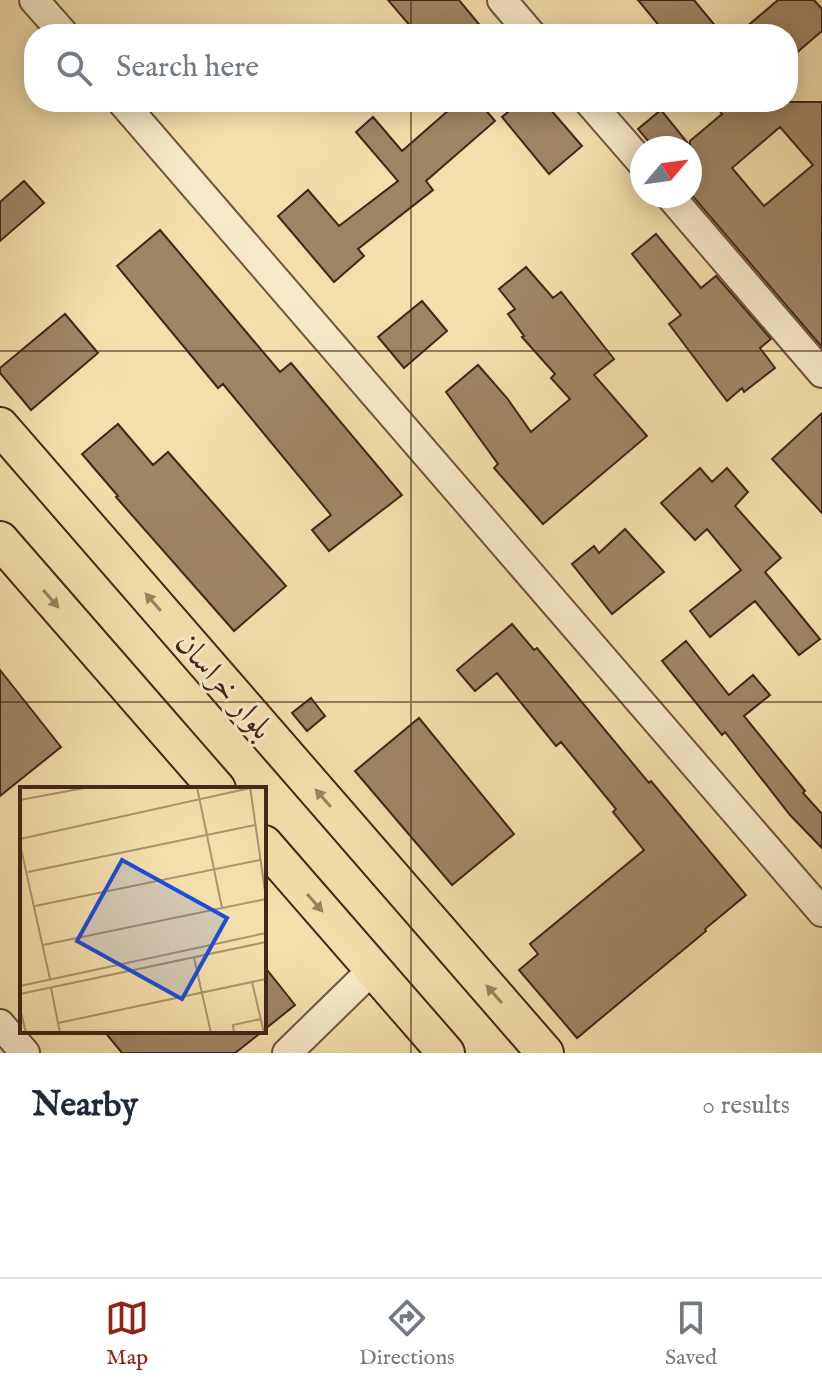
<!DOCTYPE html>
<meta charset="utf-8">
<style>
:root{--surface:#fff;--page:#f6f6f7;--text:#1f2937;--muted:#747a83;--line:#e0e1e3;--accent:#8f2418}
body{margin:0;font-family:"IM FELL English",Amiri,serif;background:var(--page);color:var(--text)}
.compass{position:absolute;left:630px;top:136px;width:72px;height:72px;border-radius:50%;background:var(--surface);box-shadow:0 4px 20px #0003;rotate:61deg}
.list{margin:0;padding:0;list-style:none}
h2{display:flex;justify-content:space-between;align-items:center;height:104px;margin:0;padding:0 32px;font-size:34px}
h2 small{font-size:26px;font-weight:400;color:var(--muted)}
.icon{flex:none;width:44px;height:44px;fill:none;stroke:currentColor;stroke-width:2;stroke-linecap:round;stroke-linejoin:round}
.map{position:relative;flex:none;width:822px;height:1053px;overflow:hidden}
.search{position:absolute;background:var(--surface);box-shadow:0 4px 20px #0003;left:24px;right:24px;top:24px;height:88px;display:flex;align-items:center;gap:20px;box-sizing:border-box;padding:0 28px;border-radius:32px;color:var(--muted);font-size:30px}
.sheet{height:224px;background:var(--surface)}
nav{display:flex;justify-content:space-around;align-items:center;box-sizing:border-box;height:112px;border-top:2px solid var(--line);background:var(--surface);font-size:22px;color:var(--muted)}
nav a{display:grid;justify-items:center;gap:4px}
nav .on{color:var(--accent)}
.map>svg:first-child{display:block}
.building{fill:#a08565;stroke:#442418;stroke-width:2;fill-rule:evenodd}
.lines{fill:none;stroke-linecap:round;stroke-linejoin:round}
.minor-casing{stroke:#70533d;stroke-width:32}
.major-casing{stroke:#442418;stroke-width:40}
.minor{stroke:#f8eac9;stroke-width:28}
.major{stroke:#f4dfac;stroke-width:36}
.oneway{fill:#9c8262}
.grid{fill:none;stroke:#442418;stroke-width:2;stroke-opacity:0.55}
.labels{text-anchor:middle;stroke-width:6;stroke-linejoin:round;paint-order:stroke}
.street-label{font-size:32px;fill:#442418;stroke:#f8eac9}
.inset-road{fill:none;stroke:#ae9471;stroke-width:2}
.view{fill:#1d4ed8;fill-opacity:0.15;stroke:#1d4ed8;stroke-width:4}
.inset-edge{fill:none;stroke:#442418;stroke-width:4}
</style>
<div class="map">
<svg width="822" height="1053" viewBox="0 0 822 1053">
<rect width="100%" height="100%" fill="#f4dfac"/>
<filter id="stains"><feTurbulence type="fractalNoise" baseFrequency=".0025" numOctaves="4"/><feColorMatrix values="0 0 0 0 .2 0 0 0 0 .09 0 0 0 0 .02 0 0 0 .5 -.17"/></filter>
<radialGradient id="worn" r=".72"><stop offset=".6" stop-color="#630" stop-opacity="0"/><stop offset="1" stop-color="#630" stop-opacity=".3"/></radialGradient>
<path class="building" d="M388,0h71l28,34h-70z
M638,0h56l28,34h-56z
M778,0h36l8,9v22l-34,29v-26h-50z
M458,102h21l16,19 -69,60 7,9 -75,59 6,7 -30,26 -56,-66 30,-26 31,36 59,-45 -42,-49 17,-15 29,34z
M520,102h24l38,44 -33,28 -47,-57z
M713,102h109v245l-132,-154v-45h-36l-16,-19 23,-19 29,36v-5l32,-27zM780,127l33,38 -49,41 -32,-38z
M24,181l20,22 -44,38v-39z
M160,230l120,142 11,-9 111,132 -73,56 -17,-21 19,-15 -108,-131 -5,4 -101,-122z
M656,234l45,54 15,-12 55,63 -11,9 15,20 -31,24 -2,-4 -15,13 -58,-77 12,-9 -49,-61z
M526,267l27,31 8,-6 53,67 -20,16 53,61 -104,88 -49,-56 4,-4 -52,-72 32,-27 29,33 24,34 39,-33 -19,-21 4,-4 -33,-37 2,-1 -16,-22 7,-5 -16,-20z
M422,301l25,30 -43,37 -26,-31z
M65,314l33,39 -67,57 -31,-37v-5z
M822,413v100l-50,-54z
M118,424l35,41 15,-13 118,134 -52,45 -118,-134 2,-1 -36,-42z
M700,468l12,14 15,-14 21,24 -13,14 46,52 -16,14 55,67 -21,16 -44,-54 -45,36 -20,-26 51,-41 -34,-41 -12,11 -34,-37z
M625,529l39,43 -52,42 -40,-50 22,-18 5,7z
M512,624l22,26 3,-2 112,135 2,-2 95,114 -41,34 1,2 -129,107 -58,-68 19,-16 -8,-10 114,-94 -31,-38 3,-3 -55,-67 -5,4 -59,-73 -22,18 -18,-21z
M686,641l43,54 24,-20 17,20 -26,21 61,75 -2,2 19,21v34l-32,-33 -65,-83 -3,3 -60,-74z
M0,670l61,77 -61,49z
M311,698l14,18 -18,15 -15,-18z
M419,718l95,116 -62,51 -97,-114z
M264,966l31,39 -31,25z
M104,1031h159l-28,22h-113z"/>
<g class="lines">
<g class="minor-casing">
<path id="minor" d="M34,0l30,34
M502,0l29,34
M122,102l700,810
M589,102l53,61
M670,196l152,177
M0,1024l25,29
M287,1053l86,-84"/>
</g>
<g class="major-casing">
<path id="major" d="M0,426l545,627
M0,540l217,249
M264,844l182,209"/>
</g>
<use href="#minor" class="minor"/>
<use href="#major" class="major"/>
</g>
<defs><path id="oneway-solid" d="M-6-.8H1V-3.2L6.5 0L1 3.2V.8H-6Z" transform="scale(2)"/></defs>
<g class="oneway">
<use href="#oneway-solid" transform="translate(51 599) rotate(49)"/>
<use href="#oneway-solid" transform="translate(153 602) rotate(-131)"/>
<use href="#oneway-solid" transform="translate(323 798) rotate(-131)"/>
<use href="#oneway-solid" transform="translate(315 903) rotate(49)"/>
<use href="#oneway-solid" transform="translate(494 994) rotate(-131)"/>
</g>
<path class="grid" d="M411,0v34M411,102v951M0,351h822M0,702h822"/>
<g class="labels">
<g class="street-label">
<text transform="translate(225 685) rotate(49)" y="11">بلوار خراسان</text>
</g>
</g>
<g transform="translate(20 787)">
<rect width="246" height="246" fill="#f4dfac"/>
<path class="inset-road" d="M177,0l25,121M230,0l16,111M0,13l70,-13M0,52l235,-52M0,57l30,135M8,85l227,-47M15,119l225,-46M23,158l223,-46M174,171l17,75M232,195l12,51M0,199l246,-53M31,201l9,45M0,207l246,-52M0,221l6,25M38,236l208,-44M214,246l-1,-8 28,-6"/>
<path class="view" d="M102,73l105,58 -45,81 -105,-58z"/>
<rect width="246" height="246" class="inset-edge"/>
</g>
<rect width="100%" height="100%" filter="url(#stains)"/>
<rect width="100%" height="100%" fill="url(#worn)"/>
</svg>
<svg class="compass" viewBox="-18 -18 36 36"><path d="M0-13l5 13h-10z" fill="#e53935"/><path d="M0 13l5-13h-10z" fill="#747a83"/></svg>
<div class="search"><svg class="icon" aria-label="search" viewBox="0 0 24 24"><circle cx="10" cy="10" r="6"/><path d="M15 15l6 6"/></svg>Search here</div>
</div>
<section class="sheet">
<h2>Nearby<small>0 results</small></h2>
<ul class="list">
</ul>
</section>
<nav>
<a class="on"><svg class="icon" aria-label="map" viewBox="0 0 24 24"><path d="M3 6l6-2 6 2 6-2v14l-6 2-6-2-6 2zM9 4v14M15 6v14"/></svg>Map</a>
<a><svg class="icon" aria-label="directions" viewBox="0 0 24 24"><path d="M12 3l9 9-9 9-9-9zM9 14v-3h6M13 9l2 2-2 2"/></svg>Directions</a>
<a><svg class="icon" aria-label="saved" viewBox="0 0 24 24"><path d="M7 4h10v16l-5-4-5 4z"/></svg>Saved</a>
</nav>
